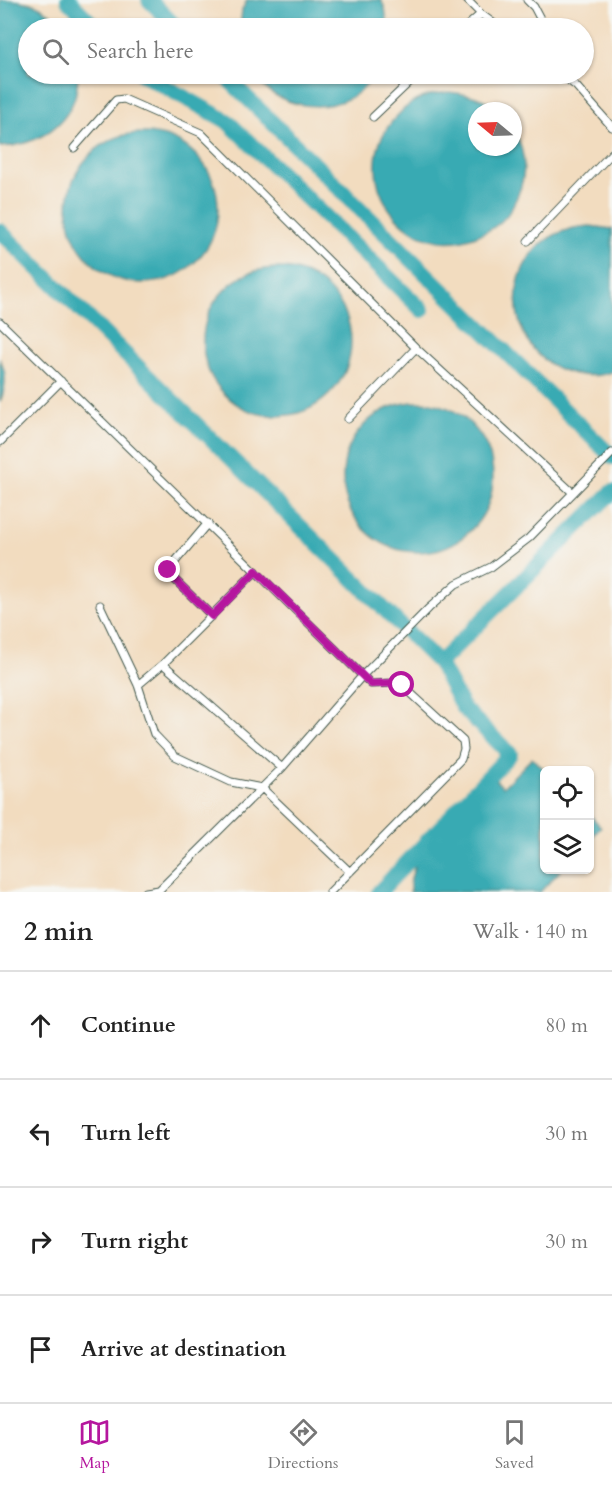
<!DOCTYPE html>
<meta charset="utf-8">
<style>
:root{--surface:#fff;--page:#f2f2f2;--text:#222;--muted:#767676;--line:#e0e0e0;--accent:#b5179e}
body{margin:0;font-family:Cardo,serif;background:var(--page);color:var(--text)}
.controls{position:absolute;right:18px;bottom:18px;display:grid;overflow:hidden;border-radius:9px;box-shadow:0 2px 4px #0004}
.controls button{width:54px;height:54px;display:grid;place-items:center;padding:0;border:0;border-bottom:2px solid var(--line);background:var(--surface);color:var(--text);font:30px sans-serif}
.compass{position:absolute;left:468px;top:102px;width:54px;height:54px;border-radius:50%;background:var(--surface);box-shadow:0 2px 4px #0004;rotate:289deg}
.stop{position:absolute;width:18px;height:18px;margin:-14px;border:4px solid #b5179e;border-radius:50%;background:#fff}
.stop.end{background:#b5179e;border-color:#fff;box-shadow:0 2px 6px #0008}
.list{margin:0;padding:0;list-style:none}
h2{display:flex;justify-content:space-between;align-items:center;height:78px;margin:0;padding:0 24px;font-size:26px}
h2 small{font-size:20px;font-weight:400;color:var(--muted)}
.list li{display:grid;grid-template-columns:39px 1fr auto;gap:18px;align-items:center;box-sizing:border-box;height:108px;padding:0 24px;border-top:2px solid var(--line)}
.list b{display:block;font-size:22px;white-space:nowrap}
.list em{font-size:20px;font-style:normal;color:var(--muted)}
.icon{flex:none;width:33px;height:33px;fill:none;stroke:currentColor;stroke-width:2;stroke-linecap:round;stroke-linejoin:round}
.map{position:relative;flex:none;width:612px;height:892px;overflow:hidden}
.search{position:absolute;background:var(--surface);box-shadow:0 2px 4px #0004;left:18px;right:18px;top:18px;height:66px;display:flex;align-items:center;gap:15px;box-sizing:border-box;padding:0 21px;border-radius:33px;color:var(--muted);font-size:22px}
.sheet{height:510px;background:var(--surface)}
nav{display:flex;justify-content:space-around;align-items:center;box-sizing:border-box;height:84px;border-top:2px solid var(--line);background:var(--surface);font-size:16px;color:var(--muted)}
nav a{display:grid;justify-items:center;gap:3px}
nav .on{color:var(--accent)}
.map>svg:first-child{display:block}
.water{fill:#39aab3;stroke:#2c7474;stroke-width:1.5}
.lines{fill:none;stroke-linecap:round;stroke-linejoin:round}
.canal{stroke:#39aab3;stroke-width:16}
.service-casing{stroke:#3f5549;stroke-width:9}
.service{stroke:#fff;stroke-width:7}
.route{stroke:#b5179e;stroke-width:8}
</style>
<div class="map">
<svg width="612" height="892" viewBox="0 0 612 892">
<rect width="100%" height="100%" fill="#f6f6f2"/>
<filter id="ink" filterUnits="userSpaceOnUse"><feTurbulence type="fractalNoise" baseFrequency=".0167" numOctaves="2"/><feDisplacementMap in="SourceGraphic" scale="12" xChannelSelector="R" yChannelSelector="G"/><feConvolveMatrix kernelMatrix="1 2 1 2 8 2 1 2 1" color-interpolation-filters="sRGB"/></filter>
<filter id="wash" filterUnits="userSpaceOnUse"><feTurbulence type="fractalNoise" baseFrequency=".008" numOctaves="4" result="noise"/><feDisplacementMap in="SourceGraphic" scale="24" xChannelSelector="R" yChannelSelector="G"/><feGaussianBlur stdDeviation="1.35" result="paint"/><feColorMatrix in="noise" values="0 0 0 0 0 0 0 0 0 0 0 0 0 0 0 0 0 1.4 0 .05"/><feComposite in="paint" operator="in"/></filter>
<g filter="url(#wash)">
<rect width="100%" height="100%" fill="#f2dcbf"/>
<path class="water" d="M0,0c33,0 42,4 65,28h-37v46h51c-2,7 -2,16 -4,23 -11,33 -43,49 -75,50z
M247,0h134l4,8 3,20h-148l2,-18z
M253,74h122c-25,44 -96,41 -122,0z
M449,92c19,2 37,5 50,19h-22v36h36v-20c15,30 15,52 -2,82 -7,13 -21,22 -35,27 -73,29 -134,-64 -79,-120 8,-9 18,-17 30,-20 7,-3 15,-3 22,-4z
M68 208a75 75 0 1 1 150 0a75 75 0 1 1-150 0Z
M590,226l22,3v143c-14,5 -31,4 -45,0 -67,-23 -68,-121 0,-142 7,-3 15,-3 23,-4z
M203 342a74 74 0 1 1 148 0a74 74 0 1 1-148 0Z
M0,360c8,14 6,28 0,42z
M343 477a75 75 0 1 1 150 0a75 75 0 1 1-150 0Z
M532,758l13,12 -1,100h17l-21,22h-130v-10l9,-32 72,-74 12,11z
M590,815l11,12 -11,12z"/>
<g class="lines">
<path class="canal" d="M68,0l28,28
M149,0l28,28
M142,74l85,47 195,189
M223,74l389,383
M0,231l439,432
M379,892l131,-138 -47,-46 -24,-45 173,-171"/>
</g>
</g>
<g filter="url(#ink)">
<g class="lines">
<g class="service-casing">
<path id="service" d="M467,0l14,14 19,14
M527,0l7,7 11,21
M465,28l16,-14
M560,74l16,12 36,41
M373,117l45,-43
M74,148l42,-48 8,-1 77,34 215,215 156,144
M528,241l84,-88
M0,322l371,362 23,-1 8,2 61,56 1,8 -3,10 -131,133
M348,419l68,-71
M0,442l61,-61
M208,523l-40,47 1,4 43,42
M256,571l-93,93 119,104
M100,605l38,80 16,49 21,22 56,26 31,6 88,84
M138,685l25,-21
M146,892l13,-2 123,-122 81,-93 66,-67 27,-24 35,-17 38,-29 83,-85"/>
</g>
<use href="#service" class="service"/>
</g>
</g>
<g class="lines" filter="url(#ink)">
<path class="route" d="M168,570l1,4 43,42 44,-45 115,113 23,-1 8,2"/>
</g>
</svg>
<div class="controls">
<button><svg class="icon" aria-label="locate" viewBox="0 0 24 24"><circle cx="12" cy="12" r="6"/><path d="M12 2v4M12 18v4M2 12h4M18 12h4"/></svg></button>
<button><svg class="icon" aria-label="layers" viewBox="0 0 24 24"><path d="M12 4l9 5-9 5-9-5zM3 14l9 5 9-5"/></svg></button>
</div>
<svg class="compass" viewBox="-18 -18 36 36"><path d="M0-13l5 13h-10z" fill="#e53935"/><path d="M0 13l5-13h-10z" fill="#767676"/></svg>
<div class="stop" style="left:402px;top:685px"></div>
<div class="stop end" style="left:168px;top:570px"></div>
<div class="search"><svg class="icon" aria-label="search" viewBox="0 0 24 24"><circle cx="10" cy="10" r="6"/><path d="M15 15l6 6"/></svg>Search here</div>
</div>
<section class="sheet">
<h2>2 min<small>Walk · 140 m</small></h2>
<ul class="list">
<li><svg class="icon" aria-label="ahead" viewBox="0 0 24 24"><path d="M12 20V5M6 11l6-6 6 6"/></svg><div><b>Continue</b></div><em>80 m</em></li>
<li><svg class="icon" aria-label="left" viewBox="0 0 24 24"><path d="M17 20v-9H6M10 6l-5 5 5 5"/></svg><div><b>Turn left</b></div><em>30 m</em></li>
<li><svg class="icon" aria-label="right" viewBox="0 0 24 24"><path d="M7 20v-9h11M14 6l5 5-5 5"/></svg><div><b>Turn right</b></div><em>30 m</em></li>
<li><svg class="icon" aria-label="arrive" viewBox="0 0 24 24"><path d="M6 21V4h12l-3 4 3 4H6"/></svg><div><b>Arrive at destination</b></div></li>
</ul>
</section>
<nav>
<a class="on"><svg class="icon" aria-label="map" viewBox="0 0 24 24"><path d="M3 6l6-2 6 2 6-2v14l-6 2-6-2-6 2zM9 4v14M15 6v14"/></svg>Map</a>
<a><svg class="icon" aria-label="directions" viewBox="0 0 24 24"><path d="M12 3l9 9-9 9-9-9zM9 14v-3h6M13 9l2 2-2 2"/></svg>Directions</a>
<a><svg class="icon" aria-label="saved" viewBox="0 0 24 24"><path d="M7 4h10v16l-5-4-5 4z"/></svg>Saved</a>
</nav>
